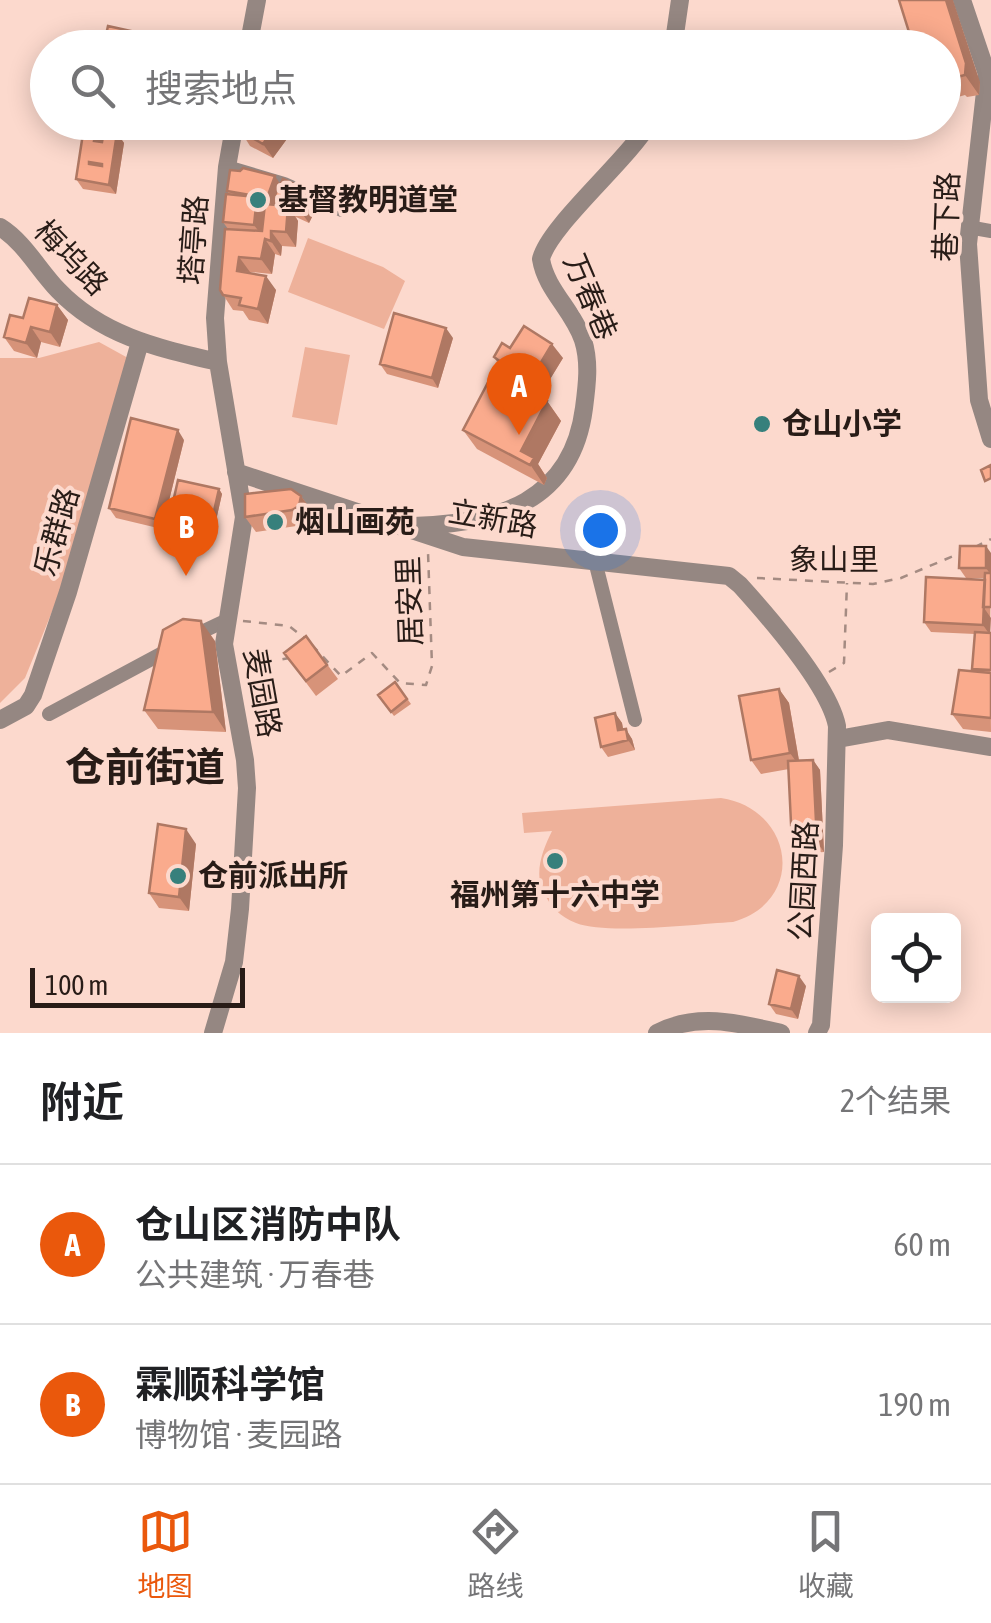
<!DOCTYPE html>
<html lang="zh">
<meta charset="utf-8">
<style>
:root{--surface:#fff;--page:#f6f6f6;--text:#202124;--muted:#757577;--line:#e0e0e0;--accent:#ea580c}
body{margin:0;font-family:"Asap Condensed","Noto Sans SC",sans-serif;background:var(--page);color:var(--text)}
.controls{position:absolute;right:30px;bottom:30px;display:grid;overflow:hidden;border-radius:15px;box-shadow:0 5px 25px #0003}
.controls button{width:90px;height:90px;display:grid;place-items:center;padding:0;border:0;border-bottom:2px solid var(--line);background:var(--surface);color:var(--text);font:50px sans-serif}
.scale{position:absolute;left:30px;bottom:25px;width:215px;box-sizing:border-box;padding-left:10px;border:5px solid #281c17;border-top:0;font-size:28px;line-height:35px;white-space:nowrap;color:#281c17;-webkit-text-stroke:8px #fcd9cd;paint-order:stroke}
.you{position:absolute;left:600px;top:530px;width:35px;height:35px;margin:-25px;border:8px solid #fff;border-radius:50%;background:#1a73e8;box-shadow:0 0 0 15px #1a73e833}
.badge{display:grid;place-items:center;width:65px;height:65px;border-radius:50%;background:var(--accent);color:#fff;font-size:32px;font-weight:700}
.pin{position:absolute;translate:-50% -82px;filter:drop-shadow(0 2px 5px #0008)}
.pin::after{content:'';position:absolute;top:52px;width:35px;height:30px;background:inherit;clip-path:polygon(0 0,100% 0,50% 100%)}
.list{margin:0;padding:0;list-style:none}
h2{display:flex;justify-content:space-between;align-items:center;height:130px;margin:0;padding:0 40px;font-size:42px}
h2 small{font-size:32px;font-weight:400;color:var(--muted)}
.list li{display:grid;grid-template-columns:65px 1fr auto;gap:30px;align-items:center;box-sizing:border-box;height:160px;padding:0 40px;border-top:2px solid var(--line)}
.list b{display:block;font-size:38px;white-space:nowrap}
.list p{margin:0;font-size:32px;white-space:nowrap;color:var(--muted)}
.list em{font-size:32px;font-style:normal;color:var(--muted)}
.icon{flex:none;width:55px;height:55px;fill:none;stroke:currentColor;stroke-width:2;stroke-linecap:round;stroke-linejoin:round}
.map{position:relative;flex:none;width:991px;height:1033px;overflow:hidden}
.search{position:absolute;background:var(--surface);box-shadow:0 5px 25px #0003;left:30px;right:30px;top:30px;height:110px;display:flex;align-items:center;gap:25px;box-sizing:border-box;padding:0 35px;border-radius:55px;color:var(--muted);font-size:38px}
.sheet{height:450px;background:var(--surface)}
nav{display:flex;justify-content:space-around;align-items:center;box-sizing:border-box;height:140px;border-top:2px solid var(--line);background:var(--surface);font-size:28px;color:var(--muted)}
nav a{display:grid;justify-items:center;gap:5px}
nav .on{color:var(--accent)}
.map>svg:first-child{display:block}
.green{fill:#eeb19a}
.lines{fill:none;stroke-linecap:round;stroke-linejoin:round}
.path{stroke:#a48b82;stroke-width:2.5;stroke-dasharray:8 8;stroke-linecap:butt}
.minor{stroke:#958782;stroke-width:14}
.tertiary{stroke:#958782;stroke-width:18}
.wall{fill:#d79379}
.shaded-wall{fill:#af7863}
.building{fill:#faab8d;stroke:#af7863;stroke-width:2.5;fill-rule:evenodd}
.poi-dot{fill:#37807c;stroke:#fcd9cd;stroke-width:4}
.labels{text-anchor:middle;stroke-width:8;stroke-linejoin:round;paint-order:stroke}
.poi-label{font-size:30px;font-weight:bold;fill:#281c17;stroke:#fcd9cd;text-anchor:start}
.street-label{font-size:30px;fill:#281c17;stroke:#fcd9cd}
.district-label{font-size:40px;font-weight:bold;fill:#281c17;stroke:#fcd9cd}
</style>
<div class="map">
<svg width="991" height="1033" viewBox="0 0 991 1033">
<rect width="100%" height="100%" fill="#fcd9cd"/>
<path class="green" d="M308,238l75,29 22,14 -21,48 -96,-37z
M99,342l29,16 -68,234 -35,86 -25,25v-345h39z
M305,347l45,8 -13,70 -45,-8z
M721,798c73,11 86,103 12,124 -37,2 -127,13 -157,1 -16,-6 -26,-17 -33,-32 -9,-19 0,-42 9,-60l-28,2 -2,-20z"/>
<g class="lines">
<path class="path" d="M975,547l16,-8
M757,578l116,6 28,-6 62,-26
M243,621l46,5 17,13
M312,645l29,31 31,-23 28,30 26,2 6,-19 -4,-114
M251,665l38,-7
M829,672l15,-9 3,-80"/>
<path class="minor" d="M227,167l57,17 58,26
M968,227l23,4
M595,561l40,159
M191,637l36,-17
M49,714l123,-66"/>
<path class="tertiary" d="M962,0l25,74 -19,170 11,156 12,39
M248,48l9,-48
M673,48l7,-48
M0,227c24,15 38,42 58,63 44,46 100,58 160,72
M236,472l227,75 266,29 11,9c28,31 89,100 97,141l-3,119 -13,180 -4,8
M413,526c84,-2 159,-24 171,-118 3,-23 6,-46 -1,-68 -10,-30 -37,-50 -42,-81 8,-33 86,-98 109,-137
M0,720l26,-14 7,-11 35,-103 72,-250
M838,739l50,-9 103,17
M213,1033l21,-71 6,-53 7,-121 -2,-28 -21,-116 20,-127 -26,-155 -3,-44 12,-151 8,-45
M657,1033c40,-21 82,-10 124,0"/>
</g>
<path class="wall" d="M944,48l36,34 -1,13 -12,2 -2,-2 -21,6z
M235,122h50l7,10 -19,26 -23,-12z
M96,129l7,10 14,-6 7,10 -8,51 -33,-5 -7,-10z
M280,184l27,6 11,15 -9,18 -13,-6 2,4 -2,26 -14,-1 -1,10 -6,-2 -3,20 -22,-2 26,18 -8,34 -19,-4 -6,-9 -10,-1 -13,-20 8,-61 -5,-7 6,-28 -2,-3z
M57,305l11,15 -8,27 -19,-5 -4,16 -23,-7 -10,-14 19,-19z
M453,338l-15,50 -51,-14 -7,-10z
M510,348l53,10 -24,39 8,4 14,20 -23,43 9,14 -3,7 -67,-36 -14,-19 45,-50 -14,-23z
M184,440l-22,89 -46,-11 -7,-10z
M219,489l3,5 -12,53 -41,-9 -3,-5z
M301,496l10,14 -1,11 -7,4 -47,7 -11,-15z
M991,553l-1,80 1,99 -28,-3 -11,-15 22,-43 -2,-2 3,-35 -44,-2 -7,-10 61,-42v-2h-19l-7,-10z
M306,636l32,43 -22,17 -32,-43z
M215,641l11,91 -68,-3 -14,-19z
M395,682l16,22 -17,12 -16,-21z
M779,689l10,14 10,57h14l7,10 4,82 -25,2 -7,-10 -3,-75 -28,5 -10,-14z
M615,713l7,10 1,6 9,10 3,11 -27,7 -7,-10z
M196,844l-7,67 -30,-3 -10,-15z
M806,986l-8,33 -22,-5 -7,-10z"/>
<path class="shaded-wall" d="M946,0h7l27,82 -1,13 -14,-20z
M278,122h7l7,10 -19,26 -10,-14z
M96,129l7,10 -2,12 -7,-10z
M117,133l7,10 -8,51 -7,-9z
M275,176l10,15 -11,6 6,9 -3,7 -10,-15z
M307,190l11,15 -9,18 -11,-15z
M257,197l13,20 -5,22 10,15 -3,20 -11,-15 4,-19 -11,-15z
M288,206l10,15 -2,26 -10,-15z
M271,231l11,15 -1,10 -10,-15z
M239,257l11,15 -13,-1z
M266,276l10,14 -8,34 -10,-15z
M57,305l11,15 -8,27 -10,-15z
M31,327l10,15 -4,16 -11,-15z
M446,328l7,10 -15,50 -6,-10z
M552,344l11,14 -25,41 -10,-15z
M547,401l14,20 -23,43 9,14 -3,7 -23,-34z
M178,430l6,10 -22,89 -7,-10z
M219,489l3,5 -12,53 -3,-5z
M301,496l10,14 -1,11 -11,-15z
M986,546l5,7v22l-5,-7z
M984,608l7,10 -1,17 -7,-10z
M201,621l14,20 11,91 -13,-20z
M779,689l10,14 11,64 -10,-14z
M615,713l7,10 3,17 -7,-10z
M626,729l6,10 3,11 -7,-10z
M813,760l7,10 4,82 -7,-10z
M186,829l10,15 -7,67 -10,-14z
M799,976l7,10 -8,33 -7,-10z"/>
<path class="building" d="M899,0h47l20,63 -1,12 -12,3 -1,-3 -8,3v-30h-30z
M108,26l59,13 -2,9h-62z
M278,122l-15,22 -23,-13 1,-5 -6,-3z
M84,127l12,2 -2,12 8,1 2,-11 13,2 -8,52 -33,-6zM89,162l13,2v2l-13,-2z
M243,168l32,8 -8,22 -40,-7 3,-21 10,1z
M283,179l24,11 -9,18 -24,-11z
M226,194l31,3 -3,28 -31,-3z
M265,204l23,2 -2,26 -15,-1v10l-6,-2 -4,20 -22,-2 -2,14 29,5 -8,33 -19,-4 2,-7 -18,-3 -3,-5 5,-61 37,2z
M29,298l28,7 -7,27 -19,-5 -5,16 -22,-6 6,-22 13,3z
M394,313l52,15 -14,50 -52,-14z
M524,326l28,18 -24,40 -30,-18 3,-4 -7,-5 8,-14 8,5z
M493,373l54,28 -26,50 13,7 -4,7 -67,-35z
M131,418l47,12 -23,89 -46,-11z
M991,465v13l-6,3 -4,-11z
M178,480l41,9 -12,53 -41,-9z
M291,489l10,7 -2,10 -7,4 -47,7v-23z
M960,546h26v22h-27z
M985,573h6v34h-8z
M926,577l59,3 -2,45 -59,-3z
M183,619l18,2 12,91 -69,-2 19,-80z
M975,632l16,1v37l-19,-1z
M306,636l21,29 -21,16 -22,-28z
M959,670l32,3v45l-39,-4z
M395,682l12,17 -16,13 -13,-17z
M779,689l11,64 -39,7 -12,-64z
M615,713l3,17 8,-1 2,11 -27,7 -6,-29z
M813,760l4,82 -25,2 -4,-83z
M158,824l28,5 -7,68 -30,-4z
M777,970l22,6 -8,33 -22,-5z"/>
<g class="poi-dot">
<circle cx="258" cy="200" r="10"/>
<circle cx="762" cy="424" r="10"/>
<circle cx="275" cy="522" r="10"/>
<circle cx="555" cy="861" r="10"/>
<circle cx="178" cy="876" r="10"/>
</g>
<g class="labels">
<g class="poi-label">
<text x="278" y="210">基督教明道堂</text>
<text x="782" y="434">仓山小学</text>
<text x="295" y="532">烟山画苑</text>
<text x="198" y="886">仓前派出所</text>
<text x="555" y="905" text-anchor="middle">福州第十六中学</text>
</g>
<g class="street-label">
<text transform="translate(947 217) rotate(-88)" y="10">巷下路</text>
<text transform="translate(194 240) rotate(-86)" y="10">塔亭路</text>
<text transform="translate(71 258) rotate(46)" y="10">梅坞路</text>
<text transform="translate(590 297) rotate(67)" y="10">万春巷</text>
<text transform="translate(493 519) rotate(10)" y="10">立新路</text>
<text transform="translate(57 532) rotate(-74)" y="10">乐群路</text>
<text x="834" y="570">象山里</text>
<text transform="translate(410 601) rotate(-92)" y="10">居安里</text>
<text transform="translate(262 693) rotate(80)" y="10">麦园路</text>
<text transform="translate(804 881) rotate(-87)" y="10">公园西路</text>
</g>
<g class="district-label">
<text x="145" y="781">仓前街道</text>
</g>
</g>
</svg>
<div class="controls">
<button><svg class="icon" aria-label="locate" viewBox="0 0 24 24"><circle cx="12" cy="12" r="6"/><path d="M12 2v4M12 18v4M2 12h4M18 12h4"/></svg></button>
</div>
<div class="scale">100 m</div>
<div class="you"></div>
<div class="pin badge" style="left:519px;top:435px">A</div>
<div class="pin badge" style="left:186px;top:576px">B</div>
<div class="search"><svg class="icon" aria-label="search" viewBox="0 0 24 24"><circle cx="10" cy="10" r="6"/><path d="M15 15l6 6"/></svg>搜索地点</div>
</div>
<section class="sheet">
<h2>附近<small>2个结果</small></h2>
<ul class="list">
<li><span class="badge">A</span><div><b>仓山区消防中队</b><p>公共建筑 · 万春巷</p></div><em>60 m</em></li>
<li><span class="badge">B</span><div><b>霖顺科学馆</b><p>博物馆 · 麦园路</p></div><em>190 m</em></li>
</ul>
</section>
<nav>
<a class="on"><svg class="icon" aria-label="map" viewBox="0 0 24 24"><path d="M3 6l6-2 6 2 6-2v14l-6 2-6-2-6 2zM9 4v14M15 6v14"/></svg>地图</a>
<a><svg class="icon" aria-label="directions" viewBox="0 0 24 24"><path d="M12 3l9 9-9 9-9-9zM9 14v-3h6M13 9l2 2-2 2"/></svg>路线</a>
<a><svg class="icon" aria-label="saved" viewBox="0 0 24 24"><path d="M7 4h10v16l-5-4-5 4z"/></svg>收藏</a>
</nav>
